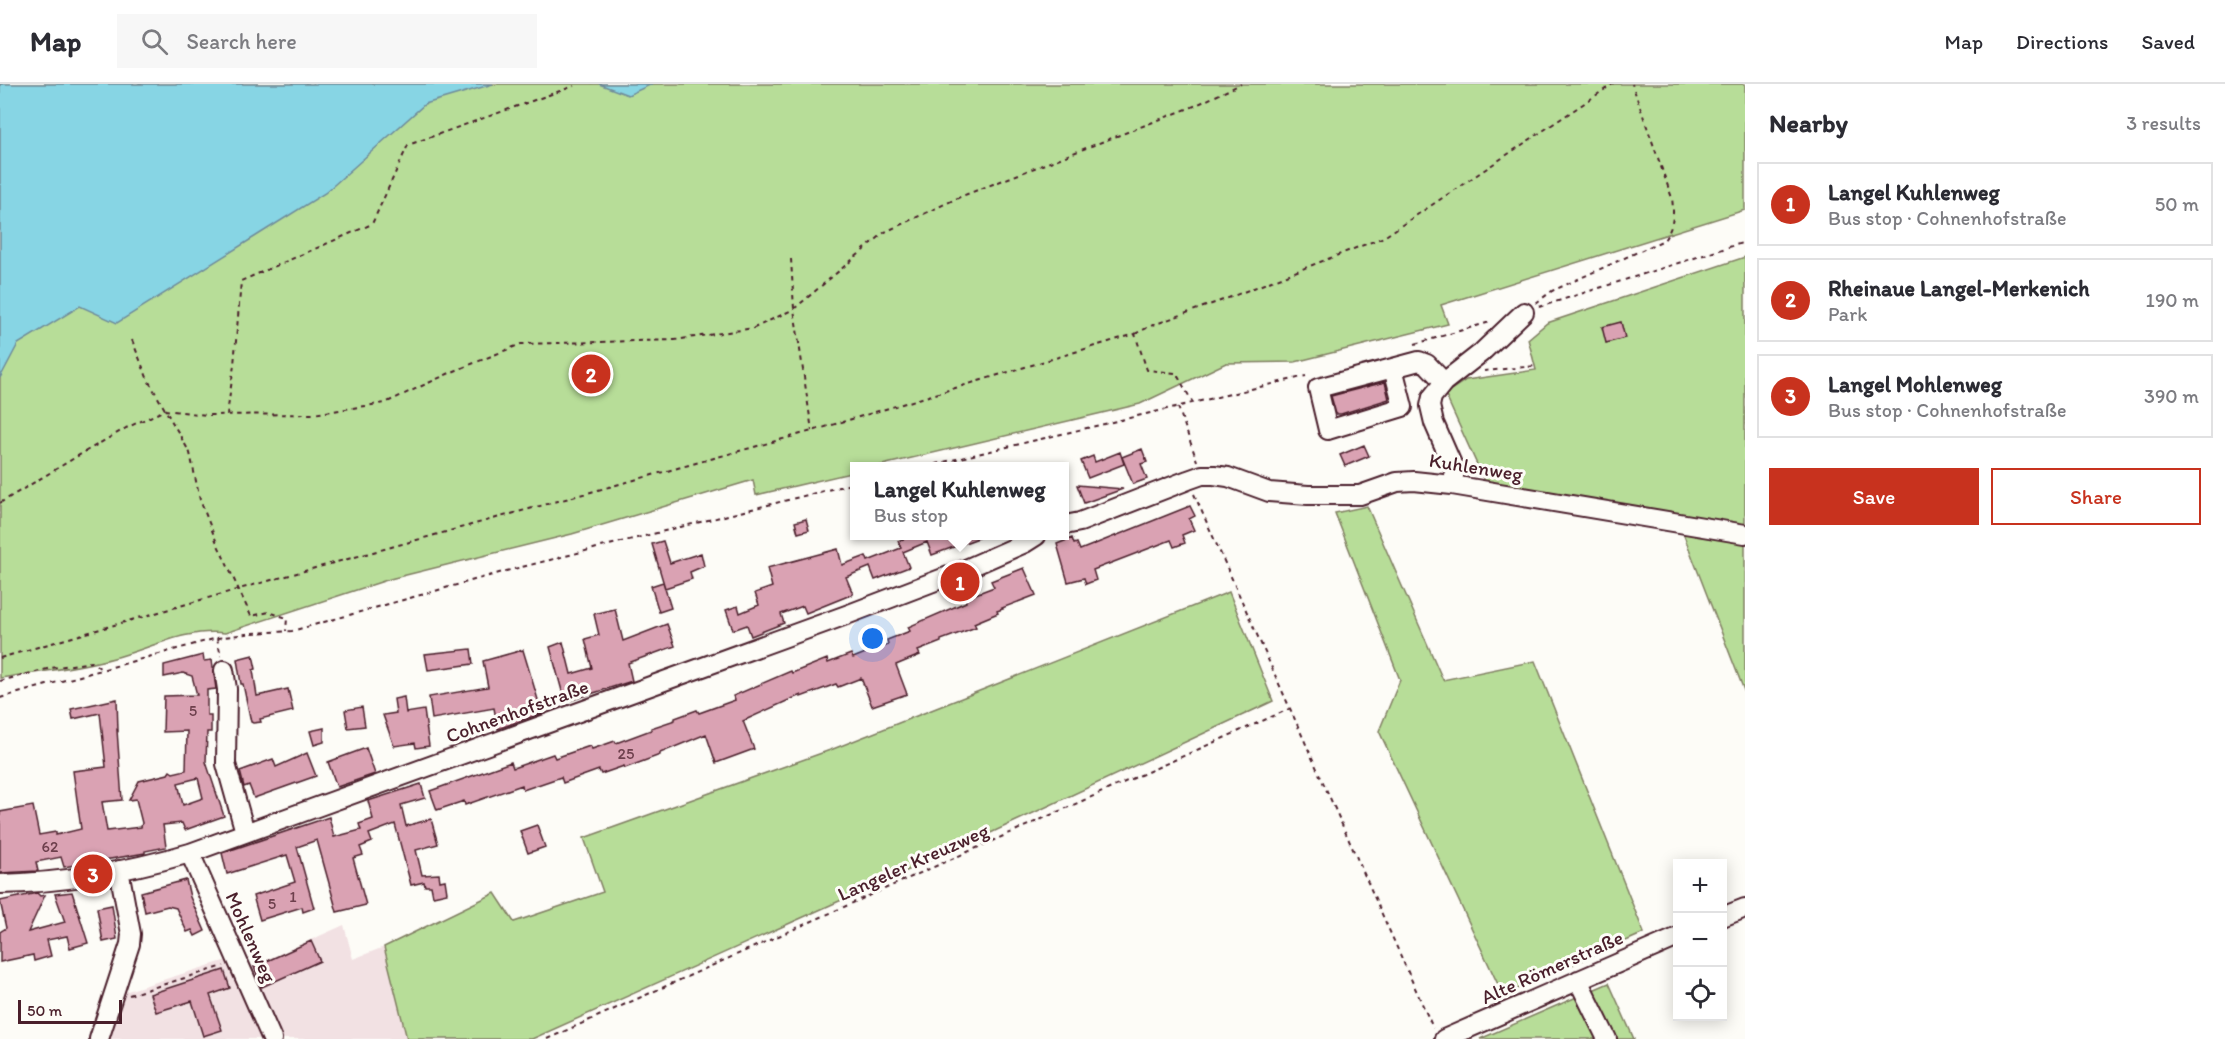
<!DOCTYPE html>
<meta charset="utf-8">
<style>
:root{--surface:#fff;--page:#f7f7f7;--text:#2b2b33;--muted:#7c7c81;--line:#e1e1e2;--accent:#c8321e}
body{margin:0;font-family:Itim,sans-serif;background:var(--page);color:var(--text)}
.controls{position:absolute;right:18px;bottom:18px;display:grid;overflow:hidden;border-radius:0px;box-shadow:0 3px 15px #0003}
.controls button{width:54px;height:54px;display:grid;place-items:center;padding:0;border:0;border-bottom:2px solid var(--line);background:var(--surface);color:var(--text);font:30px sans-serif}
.scale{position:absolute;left:18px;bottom:15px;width:104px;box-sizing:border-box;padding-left:6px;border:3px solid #4a1f2b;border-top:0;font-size:16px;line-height:21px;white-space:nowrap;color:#4a1f2b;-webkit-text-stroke:4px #fdfcf7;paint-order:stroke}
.you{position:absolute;left:873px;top:555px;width:21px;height:21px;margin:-15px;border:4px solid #fff;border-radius:50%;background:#1a73e8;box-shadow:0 0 0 9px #1a73e833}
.badge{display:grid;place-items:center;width:39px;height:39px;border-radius:50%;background:var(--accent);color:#fff;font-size:20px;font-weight:700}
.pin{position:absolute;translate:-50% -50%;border:3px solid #fff;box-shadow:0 2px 6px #0006}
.popup{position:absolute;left:850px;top:378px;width:219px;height:78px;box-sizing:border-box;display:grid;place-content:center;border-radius:0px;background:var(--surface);filter:drop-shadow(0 2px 4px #0005);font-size:20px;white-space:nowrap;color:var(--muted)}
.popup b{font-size:22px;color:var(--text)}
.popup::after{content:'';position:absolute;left:50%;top:100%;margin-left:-12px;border:12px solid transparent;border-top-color:var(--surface)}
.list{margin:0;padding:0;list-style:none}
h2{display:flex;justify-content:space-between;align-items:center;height:78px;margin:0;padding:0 24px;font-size:26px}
h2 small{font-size:20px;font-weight:400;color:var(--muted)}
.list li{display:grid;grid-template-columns:39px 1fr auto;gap:18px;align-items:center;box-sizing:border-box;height:84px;margin:0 12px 12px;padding:0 12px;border:2px solid var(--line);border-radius:0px}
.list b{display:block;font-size:22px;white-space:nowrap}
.list p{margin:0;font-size:20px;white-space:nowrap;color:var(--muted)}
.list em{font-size:20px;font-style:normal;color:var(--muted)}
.actions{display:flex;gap:12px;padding:18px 24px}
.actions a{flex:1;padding:14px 0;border:2px solid var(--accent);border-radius:0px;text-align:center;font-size:21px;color:var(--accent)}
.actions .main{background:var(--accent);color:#fff}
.icon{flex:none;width:33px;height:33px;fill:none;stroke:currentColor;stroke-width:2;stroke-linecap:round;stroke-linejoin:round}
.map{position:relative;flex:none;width:1745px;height:955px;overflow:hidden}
header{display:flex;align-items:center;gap:36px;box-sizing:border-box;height:84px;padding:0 30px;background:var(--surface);border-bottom:2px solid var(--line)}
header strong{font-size:28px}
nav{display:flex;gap:33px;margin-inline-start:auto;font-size:21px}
.search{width:420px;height:54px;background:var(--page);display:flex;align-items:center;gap:15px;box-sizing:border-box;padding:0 21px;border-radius:0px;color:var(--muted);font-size:22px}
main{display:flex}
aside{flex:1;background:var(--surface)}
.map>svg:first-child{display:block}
.built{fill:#f2e1e3}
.green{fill:#b7dd98;stroke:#807e62;stroke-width:1.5}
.water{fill:#87d5e4;stroke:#6f8c9a;stroke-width:1.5}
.building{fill:#daa2b3;stroke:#4a1f2b;stroke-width:1.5;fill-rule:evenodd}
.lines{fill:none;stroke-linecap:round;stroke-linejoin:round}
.minor-casing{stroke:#4a1f2b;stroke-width:22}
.path{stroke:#4a1f2b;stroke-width:2;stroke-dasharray:4.5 4.5;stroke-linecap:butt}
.minor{stroke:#fdfcf7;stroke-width:18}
.labels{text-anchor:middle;stroke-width:6;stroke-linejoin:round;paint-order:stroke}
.number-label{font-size:16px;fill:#6e404d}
.street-label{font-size:20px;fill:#4a1f2b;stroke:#fdfcf7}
</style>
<header>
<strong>Map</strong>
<div class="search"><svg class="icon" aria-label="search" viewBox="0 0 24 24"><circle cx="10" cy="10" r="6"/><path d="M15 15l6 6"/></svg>Search here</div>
<nav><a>Map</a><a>Directions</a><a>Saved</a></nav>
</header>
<main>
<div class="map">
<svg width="1745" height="955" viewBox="0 0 1745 955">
<rect width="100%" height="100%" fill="#fdfcf7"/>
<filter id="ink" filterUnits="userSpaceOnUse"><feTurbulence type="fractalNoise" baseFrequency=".0167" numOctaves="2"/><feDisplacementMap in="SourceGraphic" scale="12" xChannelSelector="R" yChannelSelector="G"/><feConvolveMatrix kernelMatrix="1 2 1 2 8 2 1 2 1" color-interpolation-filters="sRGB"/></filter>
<g filter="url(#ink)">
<path class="built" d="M344,841l9,34 31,-12 23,92h-125l-34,-71z
M230,875l36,80h-159l14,-46z"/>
<path class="green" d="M0,0h1745v126l-304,95 7,19 -153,38 -69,1 -86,41 -262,62h-23v6l-99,23 -3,-15 -181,54 -182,45 -165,54c-38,-5 -74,15 -111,25 -37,10 -76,14 -114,20z
M1745,173v270l-260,-45 -40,-88 21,-14 70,-10 -8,-31 19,-16z
M1367,422l76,174 92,-19 109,272 -141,62 -124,-264 21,-51 -65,-167z
M1683,449l62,10v150z
M1229,508l44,109 -291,136 -450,202h-125l-23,-92 111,-54 19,29 89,-30 -19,-54 249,-89z
M1609,899l25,56h-154z"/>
<path class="water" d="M0,0h493l-68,20 -100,89 -208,130 -37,-17 -62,38 -18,34z
M599,0h53l-24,11z"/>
<path class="building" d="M1621,238l4,16 -19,5 -4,-16z
M1385,298l4,17 -48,15h-5l-5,-18z
M1364,361l5,11 -24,10 -5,-11z
M1142,365l5,13 -6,2 6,15 -14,5 -11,-27z
M1120,368l4,12 -36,14 -7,-17 12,-5 2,6z
M1077,401l46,4 -39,14z
M1190,422l5,10 -6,3 5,11 -12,5 3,8 -11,4 -3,-7 -78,30 3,10 -10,4 -2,-6 -16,4 -11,-38 15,-6 2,6 3,-1 3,7z
M806,435l3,11 -11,3 -3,-11z
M911,452l70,1 -49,18 -5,-13 -24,10 6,15 -34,13 -5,-13 -24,10 7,17 -47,19 -3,-7 -22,8 3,9 -33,13 -4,-11 -14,5 -7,-20 12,-4 2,7 19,-8 -4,-12 17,-6 -5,-19 71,-19 4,16 24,-9 2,5 33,-13 -3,-7z
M663,457l7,22 31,-10 3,13 -14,6 2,7 -27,9 -13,-44z
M1024,484l12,27 -34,13 1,1 -6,2 1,2 -24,10 2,4 -35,13v2l-23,9 2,4 -24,10 11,29 -35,12 -11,-28 -23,9 -2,-3 -35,13v-2l-12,5 -46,21 11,28 -38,14 -10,-29 -46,19v2l-35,13 -1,-2 -23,8 -2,-4 -36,13 -2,-6 -38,13 -1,-5 -57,20 -1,-4 -27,9 -7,-19 81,-29 2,6 40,-14 2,4 35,-12 2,3 23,-8 1,2 35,-13v-2l24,-8v-2l22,-8 2,3 36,-13 -2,-4 58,-25 1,2 35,-14 1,4 23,-9 2,4 35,-14 -1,-4 23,-9 -2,-4 58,-25 -1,-4 29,-11 -3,-6z
M663,498l8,26 -12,4 -8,-26z
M615,525l8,32 44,-17 8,22 -47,17 4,18 -67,21 -15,-55 13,-5 8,32 21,-6 -7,-29 14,-4 -5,-21z
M471,565l2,15 -45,6 -3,-16z
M523,566l19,63 -44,16 -4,-21 -62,11 -3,-22 59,-10 -5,-26z
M203,571l1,6 8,-1 4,29 -9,1v25h4v17h-4l-1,30 18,54 -39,14 -3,-7 -19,2 3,22 -21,4v2l-81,14 -3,-10 -25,5 2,9 -38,2v-61l33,-6 6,29 17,-3v3l25,-6 -8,-58 33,-4 -6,-54 -27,6 -2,-10 46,-10 1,32 -1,-1 5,70 -20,2 5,29 34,-4 1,-4 -6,-24 -7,1 10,-19 29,-7 2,-3 3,2 13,-3 1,-39 -24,1 1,-36 33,-1 -5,-19 -9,-3 -19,4v-12zM198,694l5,20 -20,7 -5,-22z
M253,571l3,14 -3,1 4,26 31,-7 5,22 -33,8 1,3 -8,1 -2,-1 -8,-38h-2l-4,-25z
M404,613l2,16 18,-3 5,36 -13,2 -1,-5 -21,3 -11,-31 13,-2 -2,-14z
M362,623l3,19 -17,2 -3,-18z
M324,644v14l-10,3 -4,-14z
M366,664l9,26 -38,13 -9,-25z
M307,669l9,23 -62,22 -5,-13 -5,2 -4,-16 33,-12 3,8z
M421,700l4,14 -24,7 5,21 25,-7 7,25 -22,6 6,25 17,-1 1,7 5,-1 2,13 -14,3 -2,-10h-6l-1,-4 -13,3 -16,-61 -26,10 3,8 -12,5 3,8 -10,3 13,47 -29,7 -20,-72 -20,7 17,61 -11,4 -1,-5 -42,13 -7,-24 42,-14 -8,-27 -60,19 -5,-21 107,-36 5,20 27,-7 -2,-6 14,-5 -5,-18z
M537,741l8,22 -17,6 -8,-22z
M186,796l4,17 15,34 -10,5 -3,-6 -5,2 -11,-24 -8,-2 -23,6 -4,-20z
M72,808l16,51 -18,5 -3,-12 -20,4 4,16 -17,5 -1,-6 -33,7v-30l6,-4 -6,-27 37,-8 3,3 5,-1 -17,37 37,-10 -10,-28z
M112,821l5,34 -14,3 -6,-34z
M311,857l9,20 -58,26 -8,-20z
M224,886l6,18 -20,7 12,35 -19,6 -11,-35 -36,11 -6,-18z"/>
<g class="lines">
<g class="minor-casing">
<path id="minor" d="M1393,284l10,39 -75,23 -10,-42 101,-27 8,3 17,18
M1452,401l3,-14 -21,-48 -4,-17 2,-9 12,-15 37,-29 43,-41
M1065,441l15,-3 108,-42 14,-5h12l14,2 41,15 39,3h52l37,-13 17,-1 38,4 293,49
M224,586l3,19 -1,75 19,68
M190,769l82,186
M0,800c64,-1 128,-13 190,-31l659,-239 110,-42 66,-29 11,-7
M1722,833l23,-9
M1578,896l29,59
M99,955l31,-95 1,-10 -12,-64
M1444,955l234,-102"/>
</g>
<path class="path" d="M791,175l3,50 18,122
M1536,219l16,-12 112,-51c10,-14 10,-25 8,-42l-40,-114
M1539,223l206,-65
M1135,250l18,-9 70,-25 161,-63 229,-153
M132,256l16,40 42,73 10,47 17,43 34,73 18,-4 18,6 -1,13
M1415,260l75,-22
M1484,287l52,-5
M1178,323l19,54
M227,331l7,-50 7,-84 131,-57 36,-79 166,-59
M927,382l379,-90
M1194,410l239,534
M0,419l86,-52 40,-23 39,-18 42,5 106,-1 72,-11 67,-31 69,-28 154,-4 79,-12 40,-19 91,-77 77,-36 230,-89 49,-23
M217,554l4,18
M0,574l239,-69 573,-158 323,-97 12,36 29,3 17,30
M0,597l51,-13 41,-6 9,7
M0,614l217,-60 36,-5 39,-2 218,-61 345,-87
M129,911l95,-29
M547,955l742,-330"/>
<use href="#minor" class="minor"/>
</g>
</g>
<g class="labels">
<g class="number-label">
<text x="193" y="632">5</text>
<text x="626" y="675">25</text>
<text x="50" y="768">62</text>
<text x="293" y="818">1</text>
<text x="272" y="825">5</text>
</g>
<g class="street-label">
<text transform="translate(1476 383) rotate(9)" y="7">Kuhlenweg</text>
<text transform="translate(517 627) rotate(-20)" y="7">Cohnenhofstraße</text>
<text transform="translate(913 778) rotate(-24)" y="7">Langeler Kreuzweg</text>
<text transform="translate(251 853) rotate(66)" y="7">Mohlenweg</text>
<text transform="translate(1552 883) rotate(-24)" y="7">Alte Römerstraße</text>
</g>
</g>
</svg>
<div class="controls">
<button>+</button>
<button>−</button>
<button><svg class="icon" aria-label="locate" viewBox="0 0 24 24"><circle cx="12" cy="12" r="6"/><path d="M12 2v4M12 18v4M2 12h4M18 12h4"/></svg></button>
</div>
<div class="scale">50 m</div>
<div class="you"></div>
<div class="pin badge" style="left:960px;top:498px">1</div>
<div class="popup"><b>Langel Kuhlenweg</b>Bus stop</div>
<div class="pin badge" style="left:591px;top:290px">2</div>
<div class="pin badge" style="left:93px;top:790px">3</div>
</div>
<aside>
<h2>Nearby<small>3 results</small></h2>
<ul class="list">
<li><span class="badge">1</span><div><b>Langel Kuhlenweg</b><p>Bus stop · Cohnenhofstraße</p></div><em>50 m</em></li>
<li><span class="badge">2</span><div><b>Rheinaue Langel-Merkenich</b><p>Park</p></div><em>190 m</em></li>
<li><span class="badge">3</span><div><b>Langel Mohlenweg</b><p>Bus stop · Cohnenhofstraße</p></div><em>390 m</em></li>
</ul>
<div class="actions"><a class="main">Save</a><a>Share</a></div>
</aside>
</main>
